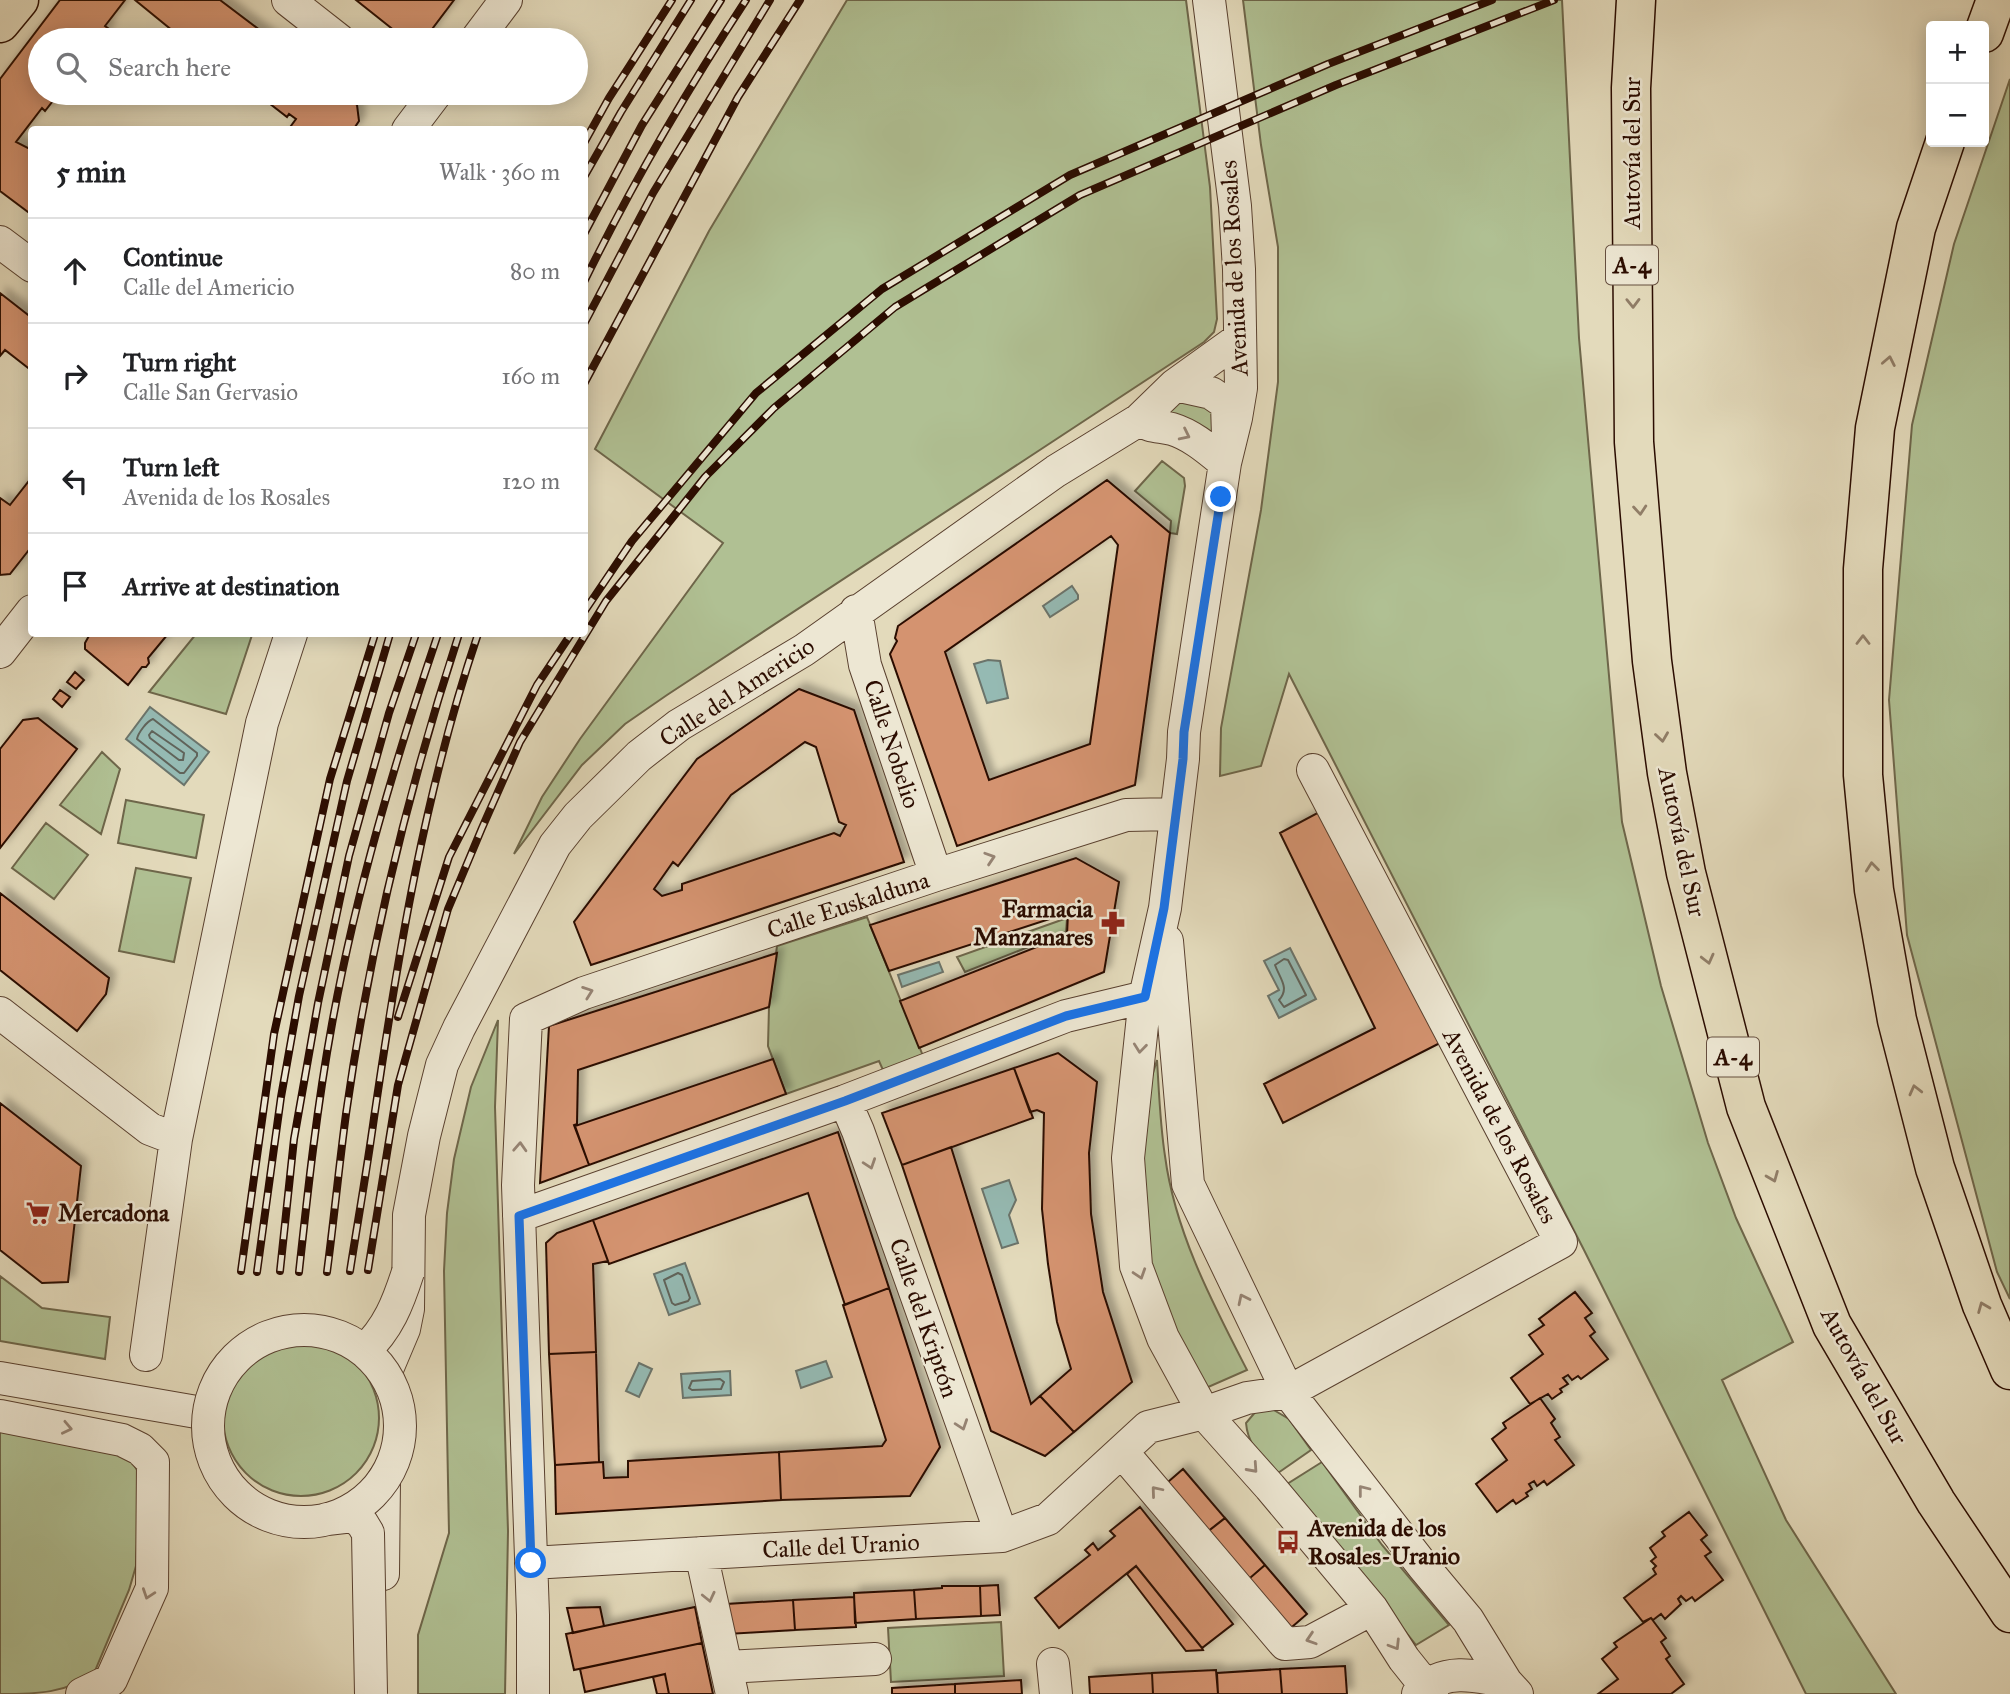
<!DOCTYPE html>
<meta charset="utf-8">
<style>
:root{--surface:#fff;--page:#f2f2f2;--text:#202124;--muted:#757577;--line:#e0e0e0}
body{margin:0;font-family:"IM FELL Great Primer",serif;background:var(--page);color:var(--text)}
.controls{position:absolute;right:21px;top:21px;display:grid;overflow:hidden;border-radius:7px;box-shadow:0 4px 18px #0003}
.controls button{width:63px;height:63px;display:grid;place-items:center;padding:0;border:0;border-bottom:2px solid var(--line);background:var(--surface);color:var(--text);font:35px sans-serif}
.stop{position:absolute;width:21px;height:21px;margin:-16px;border:5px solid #1a73e8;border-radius:50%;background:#fff}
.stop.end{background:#1a73e8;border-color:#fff;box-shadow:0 2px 7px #0008}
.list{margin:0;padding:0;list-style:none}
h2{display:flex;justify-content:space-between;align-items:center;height:91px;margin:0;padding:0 28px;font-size:30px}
h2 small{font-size:23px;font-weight:400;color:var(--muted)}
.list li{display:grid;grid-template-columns:46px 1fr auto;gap:21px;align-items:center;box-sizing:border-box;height:105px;padding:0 28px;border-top:2px solid var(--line)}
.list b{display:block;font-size:26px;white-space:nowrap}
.list p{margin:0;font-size:23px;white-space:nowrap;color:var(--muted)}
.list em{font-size:23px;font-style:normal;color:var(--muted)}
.icon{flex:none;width:38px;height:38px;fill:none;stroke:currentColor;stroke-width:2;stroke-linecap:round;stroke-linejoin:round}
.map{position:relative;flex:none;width:2010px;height:1694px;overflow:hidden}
.search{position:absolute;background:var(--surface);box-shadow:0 4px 18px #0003;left:28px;top:28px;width:560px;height:77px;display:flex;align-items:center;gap:18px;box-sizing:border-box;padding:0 24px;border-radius:38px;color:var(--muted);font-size:26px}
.panel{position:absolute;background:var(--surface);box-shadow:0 4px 18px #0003;left:28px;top:126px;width:560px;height:511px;border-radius:7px}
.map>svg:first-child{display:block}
.green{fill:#b0c093;stroke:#6e664a;stroke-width:2}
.water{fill:#95bab3;stroke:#6b746b;stroke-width:2}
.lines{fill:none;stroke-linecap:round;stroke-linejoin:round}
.shore{stroke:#60635a;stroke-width:2}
.building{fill:#d4936f;stroke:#2b0c00;stroke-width:2;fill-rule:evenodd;filter:url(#shadow)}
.minor-casing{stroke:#59402f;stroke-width:34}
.major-casing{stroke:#2b0c00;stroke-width:41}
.highway-casing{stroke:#2b0c00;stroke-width:41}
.minor{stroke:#ede7d3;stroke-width:32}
.major{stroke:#e3dabb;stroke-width:38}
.highway{stroke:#e3dabb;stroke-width:38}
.rail-casing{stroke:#2b0c00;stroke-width:8}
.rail{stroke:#ede7d3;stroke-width:5;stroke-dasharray:16;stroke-linecap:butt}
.minor-bridge-casing{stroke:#59402f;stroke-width:34;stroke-linecap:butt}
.minor-bridge{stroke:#ede7d3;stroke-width:32}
.oneway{stroke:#907d67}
.oneway2{stroke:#968474}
.route{stroke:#1a73e8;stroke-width:9}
.labels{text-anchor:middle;stroke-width:5;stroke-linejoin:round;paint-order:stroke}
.shield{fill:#ede7d3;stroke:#654e3f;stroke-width:2}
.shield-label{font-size:23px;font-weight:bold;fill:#2b0c00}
.street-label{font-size:24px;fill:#2b0c00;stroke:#ede7d3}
.poi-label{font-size:24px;font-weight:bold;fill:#2b0c00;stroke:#ede7d3;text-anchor:start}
</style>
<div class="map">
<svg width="2010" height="1694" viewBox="0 0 2010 1694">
<defs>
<filter id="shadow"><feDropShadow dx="6" dy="-6" stdDeviation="3.5" flood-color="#0004"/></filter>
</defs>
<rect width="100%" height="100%" fill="#e3dabb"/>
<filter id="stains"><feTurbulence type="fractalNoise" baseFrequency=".00286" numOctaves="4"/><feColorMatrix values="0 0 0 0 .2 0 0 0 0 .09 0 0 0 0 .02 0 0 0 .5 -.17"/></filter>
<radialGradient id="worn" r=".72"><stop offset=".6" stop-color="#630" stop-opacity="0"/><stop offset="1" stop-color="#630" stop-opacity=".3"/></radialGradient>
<path class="green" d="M847,0h339l24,187 7,132 -3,13 -10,10 -537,353 -42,29 -43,41 -68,89 28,-57 38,-58 143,-196 -128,-94 114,-218z
M1243,0h319l17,338 43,484 39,164 47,157 28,75 57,124 -71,38 64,140 110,174h-90l-222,-444 -295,-576 -28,92 -41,10 1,-48 40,-218 17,-128v-135l-17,-102z
M2010,79v1220l-13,-27 -90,-337 -18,-235 23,-275 42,-181z
M1173,399l38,5 5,15 -3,23 -62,-28z
M1162,461l22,17 1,8 -8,48 -7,-1 1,-12 -36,-30z
M196,634l56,1 -26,79 -77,-22z
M102,752l18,17 -19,65 -41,-29z
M126,800l78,15 -8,43 -78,-15z
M46,823l42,32 -34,44 -42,-31z
M136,868l55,10 -17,84 -55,-11z
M867,917l56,139 -40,14 -4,-9 -93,33 -18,-48 1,-39 8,-61z
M1067,918l-1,14 -101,40 -8,-15z
M498,1020l-3,87 13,424 -3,163h-87v-59l31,-102 -5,-262 3,-58 7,-54 17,-72z
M1157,1060c2,31 3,64 8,96 10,76 47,146 82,214l-41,18 -22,-34 -35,-87 -9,-82 7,-92z
M0,1276l42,32 68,9 -5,42 -105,-18z
M223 1418a78 78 0 1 1 156 0a78 78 0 1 1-156 0Z
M1272,1409l17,10 22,31 -33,23c-15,-16 -30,-26 -32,-50l11,-13z
M0,1423l53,10 78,27 6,10 3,12 -4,84 -7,24 -34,81c-26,23 -61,23 -95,23z
M1322,1462l60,83 67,80 -33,20 -78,-99 -54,-60z
M1001,1622l3,54 -113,6 -3,-54z"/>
<path class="water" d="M1072,586l6,9v4l-28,18 -7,-11z
M988,660l12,1 8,37 -21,5 -13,-39z
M150,707l59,45 -25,33 -58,-46z
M1290,948l26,51 -37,19 -11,-22 11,-6 -15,-29z
M939,962l4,10 -41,15 -4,-12z
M1009,1180l7,20 -7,15 9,28 -16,5 -20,-59z
M685,1263l15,41 -31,11 -15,-41z
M826,1361l6,16 -31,11 -5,-17z
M639,1363l13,6 -13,28 -13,-6z
M730,1371l1,24 -48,3 -2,-24z"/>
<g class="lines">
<path class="shore" d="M153,719l44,34v3l-13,17h-4l-43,-34c1,-6 10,-18 16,-20z
M152,731l32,22 -1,7h-4l-29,-22 -1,-3z
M1284,959l4,1 18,35 -22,12 -5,-7c11,-12 1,-21 -4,-35z
M678,1273l4,2 8,23 -2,3 -13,4 -3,-2 -8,-23z
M720,1379l4,3 -3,7 -29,1 -3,-2 3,-7z"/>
</g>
<path class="building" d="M60,0h65l-20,26 4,3 -10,11h-59v53h19l-14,18 -3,-3 -26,34 16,8v65l-32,-24v-112z
M135,0h85l53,40h-89z
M356,0h98l-28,37 -21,2z
M256,93h85l16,12 2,16 -6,9h-65l8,-11 -7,-5 -2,3z
M0,293l32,25v53l-27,-21 -5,6z
M32,477v69l-22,28 -10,1v-77l10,7z
M1107,480l63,53 -35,252 -178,61 -67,-192 7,-13 -2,-3 3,-12zM1111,536l7,9 -28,199 -101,36 -44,-128z
M90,634h78l-20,24 1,5 -3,4h-4l-14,18 -43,-36v-6z
M75,672l9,8 -8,9 -9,-7z
M799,689l55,21 50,152 -313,103 -17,-43 123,-163zM805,742l11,5 23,75 7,3 -6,11 -6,-3 -152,51v6l-20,6 -8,-7 19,-27 5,4 53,-71z
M60,690l10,7 -8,10 -9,-8z
M38,718l39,31 -77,99v-99l23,-29z
M1323,810l117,233 -157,80 -19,-39 111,-56 -95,-195z
M1076,858l43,24 -15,90 -185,76 -19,-47 167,-66 1,-22 -179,58 -19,-46z
M0,893l109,85 -3,16 -29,37 -77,-61z
M777,953l-8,54 -191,63 -1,54 -3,1 15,40 -49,18 9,-157z
M1058,1053l39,29 -8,71 2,61 12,78 29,90 -58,50 -34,-36 31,-27 -14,-47 -9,-58 -6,-55 2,-96 -7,-3 -7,2 -16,-44z
M773,1059l13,35 -197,71 -14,-39z
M1014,1068l19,50 -131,47 -20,-52z
M0,1103l81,63 -13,116 -26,1 -42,-33z
M838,1132l51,156 -44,17 -37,-112 -199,71 -16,-44z
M951,1147l80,257 9,-8 34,36 -29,24 -54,-25 -89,-266z
M593,1220l15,41 -15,3 3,88 -47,2 -3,-111 11,-10z
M889,1288l51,159 -30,49 -129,4 -2,-48 103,-6 4,-6 -43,-135z
M1575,1292l17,21 -7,5 10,14 -5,4 18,23 -27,20 -3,-3 -6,4 -4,-5 -5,3 5,6 -8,5 2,3 -10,7 -4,-5 -18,10 -19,-26 32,-24 -14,-19 15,-10 -5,-6z
M596,1352l3,110 -44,3 -6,-111z
M1540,1398l15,21 -4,4 9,14 -5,3 19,25 -27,20 -3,-4 -7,5 -3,-5 -5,3 3,5 -6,4 2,3 -12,8 -3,-4 -16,12 -21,-28 31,-24 -15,-21 14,-11 -3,-5z
M779,1452l2,48 -225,14 -1,-49 48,-3 1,16 24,-1v-16z
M1183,1469l42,49 -23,18 -41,-48z
M1140,1507l93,117 -31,24 -66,-82 -77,62 -24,-30 55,-43 -5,-5 8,-7 5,7 17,-14 -5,-5z
M1689,1512l18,23 -6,5 10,12 -6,4 18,24 -28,21 -3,-4 -6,4 -5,-5 -3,3 3,5 -16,15 -4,-5 -8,6 -2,-2 -8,4 -19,-24 32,-24 -3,-5 3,-3 -5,-5 5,-4 -6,-9 15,-12 -3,-4z
M1225,1518l40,47 -22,19 -41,-48z
M1265,1565l42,49 -22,19 -42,-49z
M1136,1566l66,82 1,2 -17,1 -59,-77z
M998,1585l2,30 -19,1 -1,-30z
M942,1586h38l1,30 -65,3 -2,-29 28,-2z
M914,1590l2,29 -61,4 -1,-30z
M854,1597l2,30 -61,3 -2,-30z
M793,1600l2,30 -68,4 -1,-30z
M600,1607l4,19 -31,7 -6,-25z
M695,1607l7,36 -128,27 -8,-36z
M1651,1618l15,20 -5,4 9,14 -4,3 18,25 -13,10h-73l20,-15 -16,-20 15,-12 -3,-4z
M702,1643l11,51h-44l-4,-20 -80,18 -5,-23z
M1345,1666l2,28h-65l-2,-25z
M1280,1669l2,25h-64l-1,-21z
M1216,1670l2,24h-65l-1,-21z
M1152,1673l1,21h-63l-1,-17z
M665,1674l4,20h-12l-4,-17z
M1021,1680l1,14h-67v-10z
M955,1684v10h-63v-6z"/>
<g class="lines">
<g class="minor-casing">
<path id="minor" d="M288,0l51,40
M1209,0l26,206 4,63 2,119 -5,30 -11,45 -41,269 -1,27 -18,149 -20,89 -17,161 8,108 27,72 41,75 66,74 102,122 32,50 28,35
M476,40l30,-40
M408,130l28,-37
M0,242l32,24
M1175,385l36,8 16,11 1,32
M1139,420c10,7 21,6 33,9 20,6 37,21 53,34
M856,611l9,54 71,210
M0,652l32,-41
M1167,941l21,243 100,208 135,174 45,54 38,62 11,12
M0,1013l150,116 26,10
M845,1101l13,30 144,405
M519,1216l326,-115 221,-85 79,-19
M146,1355l30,-216 86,-416 29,-89
M385,1374l19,-45 4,-20 1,-94 15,-79 18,-71 17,-37 96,-183 23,-29 61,-60 40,-31 125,-75 252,-179 83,-51 36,-35 64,-46
M0,1378l208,36
M0,1416l122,24 18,9 13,13 -1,126 -41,92 -29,14
M1123,1453l162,191 25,-2 62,-33
M701,1553l31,141
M531,1563l471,-27 46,-17 100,-92 56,-14 43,-15 41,-6 273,-150 -248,-472
M383,1574l1,-95
M1053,1664l3,30
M726,1667l149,-8
M533,1694v-79l-15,-430 8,-166 58,-26 352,-118 190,-60 49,-1
M1418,1694c23,-27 58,-19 88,-12"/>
</g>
<g class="major-casing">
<path id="major" d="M0,23l19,-23"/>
</g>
<g class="highway-casing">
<path id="highway" d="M1636,0l-5,88 3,354 18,219 15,112 19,100 60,234 86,218 104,177 74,111
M1984,33l12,-33
M1945,142l-29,86 -41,200 -12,141v206l11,115 23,130 38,148 47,137 28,65"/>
</g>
<use href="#minor" class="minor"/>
<use href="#major" class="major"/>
<use href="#highway" class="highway"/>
<g class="rail-casing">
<path id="rail" d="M584,143l25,-45 63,-98
M584,177l37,-65 70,-112
M584,234l58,-109 79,-125
M584,282c48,-98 103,-192 162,-282
M584,324l69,-131 117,-193
M584,384l154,-287 62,-97
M584,612l48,-71 124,-148 126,-104 188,-114 258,-111 164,-64
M398,1017l51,-160 88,-172 34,-51
M368,1270l30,-185 50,-176 34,-81 38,-86 86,-141 99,-124 69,-69 121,-101 185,-112 256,-110 218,-85
M241,1271l33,-237 56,-255 45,-145
M280,1271l14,-132 24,-136 31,-147 40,-143 27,-79
M350,1271c8,-51 17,-102 24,-153 24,-164 51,-328 104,-484
M257,1272l24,-175 18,-101 48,-215 43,-147
M299,1272c9,-83 18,-166 33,-248 24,-133 63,-263 106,-390
M327,1272c7,-53 12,-106 19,-158 23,-163 62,-324 113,-480"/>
</g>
<use href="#rail" class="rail"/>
<g class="minor-bridge-casing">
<path id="minor-bridge" d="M208 1426a96 96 0 1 1 192 0a96 96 0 1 1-192 0Z
M364,1351c24,-22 34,-48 44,-79
M327,1519l26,-3 9,7 6,10 3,161"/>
</g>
<use href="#minor-bridge" class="minor-bridge"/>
</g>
<defs><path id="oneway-chevron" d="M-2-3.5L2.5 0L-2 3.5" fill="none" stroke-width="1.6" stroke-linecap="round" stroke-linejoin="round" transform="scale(1.75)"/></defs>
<g class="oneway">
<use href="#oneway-chevron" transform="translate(1633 303) rotate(89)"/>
<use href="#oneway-chevron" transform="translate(1889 361) rotate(-79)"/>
<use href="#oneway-chevron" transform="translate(1640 510) rotate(85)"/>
<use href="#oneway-chevron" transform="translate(1863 640) rotate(-90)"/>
<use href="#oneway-chevron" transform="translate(1662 737) rotate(82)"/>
<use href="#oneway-chevron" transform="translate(1872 867) rotate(-96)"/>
<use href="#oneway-chevron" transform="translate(1708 959) rotate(76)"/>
<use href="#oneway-chevron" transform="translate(1915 1090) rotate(-104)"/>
<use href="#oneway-chevron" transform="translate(1773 1177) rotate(68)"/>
<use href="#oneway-chevron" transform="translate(1983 1307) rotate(-112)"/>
</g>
<g class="oneway2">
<use href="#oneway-chevron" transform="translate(1185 435) rotate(26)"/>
<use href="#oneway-chevron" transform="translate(990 858) rotate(-18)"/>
<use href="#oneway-chevron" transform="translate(588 992) rotate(-20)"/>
<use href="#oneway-chevron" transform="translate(1140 1048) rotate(96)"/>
<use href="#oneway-chevron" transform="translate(520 1147) rotate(-87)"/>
<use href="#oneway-chevron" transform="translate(870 1164) rotate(71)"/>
<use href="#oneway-chevron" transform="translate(1140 1274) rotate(72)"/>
<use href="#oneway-chevron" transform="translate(1243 1299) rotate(-116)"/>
<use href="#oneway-chevron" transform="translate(962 1425) rotate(71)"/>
<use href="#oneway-chevron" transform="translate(67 1428) rotate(12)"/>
<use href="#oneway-chevron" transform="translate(1253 1468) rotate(48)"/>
<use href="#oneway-chevron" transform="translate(1363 1490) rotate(-128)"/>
<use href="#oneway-chevron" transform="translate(1156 1491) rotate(-130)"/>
<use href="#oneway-chevron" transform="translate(148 1594) rotate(109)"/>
<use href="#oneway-chevron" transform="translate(709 1597) rotate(77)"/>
<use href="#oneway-chevron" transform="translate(1311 1639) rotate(162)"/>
<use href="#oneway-chevron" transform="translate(1395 1645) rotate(58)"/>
</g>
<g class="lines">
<path class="route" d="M531,1563l-12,-347 326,-115 221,-85 79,-19 19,-89 19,-149 1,-27 37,-235"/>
</g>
<defs>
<g id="pharmacy-bare" transform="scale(1.89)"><path d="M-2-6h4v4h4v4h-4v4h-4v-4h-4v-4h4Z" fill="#8f2418" stroke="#ede7d3" stroke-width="2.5" paint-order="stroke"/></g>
<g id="supermarket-bare" transform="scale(1.89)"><path d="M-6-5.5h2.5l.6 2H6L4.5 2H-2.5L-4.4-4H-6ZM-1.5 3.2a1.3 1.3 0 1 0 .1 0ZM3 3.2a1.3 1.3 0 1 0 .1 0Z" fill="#8f2418" stroke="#ede7d3" stroke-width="2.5" paint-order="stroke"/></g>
<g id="bus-bare" transform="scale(1.89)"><path d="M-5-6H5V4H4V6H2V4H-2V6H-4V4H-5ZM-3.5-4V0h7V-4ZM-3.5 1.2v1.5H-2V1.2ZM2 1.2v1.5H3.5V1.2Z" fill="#8f2418" stroke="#ede7d3" stroke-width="2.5" paint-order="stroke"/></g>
</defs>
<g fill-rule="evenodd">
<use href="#pharmacy-bare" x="1113" y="923"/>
<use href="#supermarket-bare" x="38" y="1213"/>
<use href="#bus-bare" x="1288" y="1542"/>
</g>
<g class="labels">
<g class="shield">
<rect x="1606" y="245.5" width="52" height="39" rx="5"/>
<rect x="1707" y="1037.5" width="52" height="39" rx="5"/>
</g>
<g class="shield-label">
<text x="1632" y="273">A-4</text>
<text x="1733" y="1065">A-4</text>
</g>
<g class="street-label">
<text transform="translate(1632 153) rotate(-90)" y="8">Autovía del Sur</text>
<text transform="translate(1234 268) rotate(-93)" y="8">Avenida de los Rosales</text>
<text transform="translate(737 692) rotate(-33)" y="8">Calle del Americio</text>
<text transform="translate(892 744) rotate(72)" y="8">Calle Nobelio</text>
<text transform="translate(1682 842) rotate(78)" y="8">Autovía del Sur</text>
<text transform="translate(848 905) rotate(-18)" y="8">Calle Euskalduna</text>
<text transform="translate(1500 1126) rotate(62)" y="8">Avenida de los Rosales</text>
<text transform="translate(924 1318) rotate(71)" y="8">Calle del Kriptón</text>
<text transform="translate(1864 1376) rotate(61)" y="8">Autovía del Sur</text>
<text transform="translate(841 1546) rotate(-3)" y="8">Calle del Uranio</text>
</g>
<g class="poi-label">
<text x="1093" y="917" text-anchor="end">Farmacia<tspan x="1093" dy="28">Manzanares</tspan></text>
<text x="58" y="1221">Mercadona</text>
<text x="1308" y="1536">Avenida de los<tspan x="1308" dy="28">Rosales-Uranio</tspan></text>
</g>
</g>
<rect width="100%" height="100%" filter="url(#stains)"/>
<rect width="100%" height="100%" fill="url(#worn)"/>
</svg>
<div class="controls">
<button>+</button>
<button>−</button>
</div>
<div class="stop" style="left:531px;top:1563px"></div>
<div class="stop end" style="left:1221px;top:497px"></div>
<div class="search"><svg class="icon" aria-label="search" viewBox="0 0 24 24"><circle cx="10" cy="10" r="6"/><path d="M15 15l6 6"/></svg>Search here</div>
<section class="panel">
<h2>5 min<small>Walk · 360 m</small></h2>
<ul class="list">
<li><svg class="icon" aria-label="ahead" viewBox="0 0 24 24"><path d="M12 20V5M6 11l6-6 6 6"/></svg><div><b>Continue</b><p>Calle del Americio</p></div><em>80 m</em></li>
<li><svg class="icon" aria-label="right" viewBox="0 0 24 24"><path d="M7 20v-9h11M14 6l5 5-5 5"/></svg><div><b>Turn right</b><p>Calle San Gervasio</p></div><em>160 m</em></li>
<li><svg class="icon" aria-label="left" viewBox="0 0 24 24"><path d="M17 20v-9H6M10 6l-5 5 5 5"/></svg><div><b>Turn left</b><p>Avenida de los Rosales</p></div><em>120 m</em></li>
<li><svg class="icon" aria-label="arrive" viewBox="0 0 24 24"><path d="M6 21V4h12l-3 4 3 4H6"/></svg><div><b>Arrive at destination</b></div></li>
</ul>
</section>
</div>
